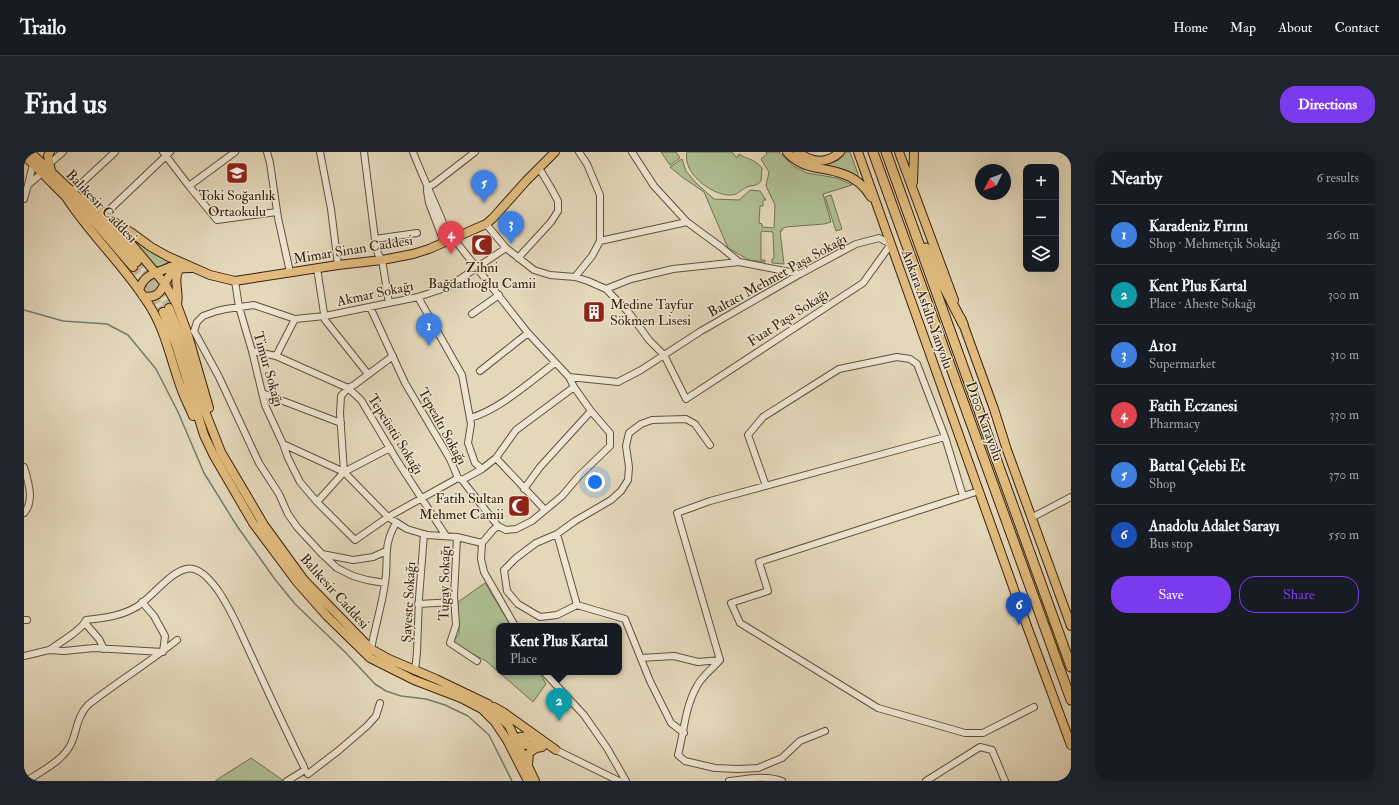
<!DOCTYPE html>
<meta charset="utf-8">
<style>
:root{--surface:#171b24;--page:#20242c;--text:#f1f3f6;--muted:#9ea1a6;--line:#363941;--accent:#7c3aed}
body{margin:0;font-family:"IM FELL Double Pica",serif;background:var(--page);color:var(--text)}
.controls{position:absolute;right:12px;top:12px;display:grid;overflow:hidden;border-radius:8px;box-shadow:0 4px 16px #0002}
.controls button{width:36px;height:36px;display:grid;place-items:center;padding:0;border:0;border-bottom:1px solid var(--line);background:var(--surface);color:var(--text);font:20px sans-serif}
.compass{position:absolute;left:951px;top:12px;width:36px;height:36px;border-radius:50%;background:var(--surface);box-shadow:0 4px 16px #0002;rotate:228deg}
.you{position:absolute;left:571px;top:330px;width:14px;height:14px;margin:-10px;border:3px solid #fff;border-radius:50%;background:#1a73e8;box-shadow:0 0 0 6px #1a73e833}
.badge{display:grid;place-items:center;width:26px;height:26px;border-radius:50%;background:var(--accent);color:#fff;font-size:13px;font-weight:700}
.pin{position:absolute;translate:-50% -33px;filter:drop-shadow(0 1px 2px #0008)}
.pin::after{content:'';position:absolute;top:21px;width:14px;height:12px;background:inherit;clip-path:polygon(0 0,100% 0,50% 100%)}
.popup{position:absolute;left:472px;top:471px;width:126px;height:52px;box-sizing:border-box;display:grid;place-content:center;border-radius:8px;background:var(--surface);filter:drop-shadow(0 1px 3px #0005);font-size:13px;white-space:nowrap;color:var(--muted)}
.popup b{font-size:15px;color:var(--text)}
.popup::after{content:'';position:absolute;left:50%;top:100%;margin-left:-8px;border:8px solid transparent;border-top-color:var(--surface)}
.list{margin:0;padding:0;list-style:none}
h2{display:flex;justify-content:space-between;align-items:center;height:52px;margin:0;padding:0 16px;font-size:17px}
h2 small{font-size:13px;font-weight:400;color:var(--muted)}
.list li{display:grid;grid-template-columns:26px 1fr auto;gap:12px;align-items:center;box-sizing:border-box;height:60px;padding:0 16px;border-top:1px solid var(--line)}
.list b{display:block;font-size:15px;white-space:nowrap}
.list p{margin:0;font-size:13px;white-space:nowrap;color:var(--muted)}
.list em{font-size:13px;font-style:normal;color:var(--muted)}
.actions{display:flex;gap:8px;padding:12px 16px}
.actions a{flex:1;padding:9px 0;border:1px solid var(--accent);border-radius:16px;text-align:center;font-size:14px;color:var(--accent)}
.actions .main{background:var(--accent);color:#fff}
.icon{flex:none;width:22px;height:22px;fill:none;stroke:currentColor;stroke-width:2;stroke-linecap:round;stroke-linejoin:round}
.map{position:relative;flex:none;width:1047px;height:629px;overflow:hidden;border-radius:16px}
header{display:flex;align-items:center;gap:24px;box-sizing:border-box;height:56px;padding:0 20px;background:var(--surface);border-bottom:1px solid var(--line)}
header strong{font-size:19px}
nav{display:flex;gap:22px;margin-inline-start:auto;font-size:14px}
.intro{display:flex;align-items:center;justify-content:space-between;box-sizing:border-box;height:96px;padding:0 24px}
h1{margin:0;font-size:28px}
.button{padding:10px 18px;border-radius:16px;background:var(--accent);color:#fff;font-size:14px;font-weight:700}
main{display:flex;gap:24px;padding:0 24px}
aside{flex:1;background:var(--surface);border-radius:16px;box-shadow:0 4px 16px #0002}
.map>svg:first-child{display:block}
.green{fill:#afc094;stroke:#747151}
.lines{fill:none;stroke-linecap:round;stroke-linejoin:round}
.stream{stroke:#707d6e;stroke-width:1.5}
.major-tunnel{stroke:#c2b498;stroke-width:8;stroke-dasharray:8 4;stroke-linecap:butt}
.minor-casing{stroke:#635039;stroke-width:8}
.major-casing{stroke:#38220e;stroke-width:10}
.highway-casing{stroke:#38220e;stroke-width:11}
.minor{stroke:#ede6d3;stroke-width:6}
.major{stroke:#e2bc7e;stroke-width:8}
.highway{stroke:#e2bc7e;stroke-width:9}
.labels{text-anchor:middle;stroke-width:3;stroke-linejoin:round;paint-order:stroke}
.poi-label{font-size:14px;fill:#38220e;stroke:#ede6d3}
.street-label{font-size:14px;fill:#38220e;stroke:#ede6d3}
</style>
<header>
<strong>Trailo</strong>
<nav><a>Home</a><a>Map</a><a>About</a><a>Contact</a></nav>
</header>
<div class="intro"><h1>Find us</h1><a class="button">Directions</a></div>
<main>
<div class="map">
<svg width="1047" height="629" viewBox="0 0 1047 629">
<rect width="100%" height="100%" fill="#e4d8bb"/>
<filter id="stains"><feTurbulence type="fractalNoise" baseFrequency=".005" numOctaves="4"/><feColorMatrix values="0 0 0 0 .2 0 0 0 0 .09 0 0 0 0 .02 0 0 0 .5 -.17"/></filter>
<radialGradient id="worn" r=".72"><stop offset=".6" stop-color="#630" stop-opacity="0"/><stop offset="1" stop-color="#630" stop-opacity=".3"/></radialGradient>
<path class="green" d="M637,0h15l4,6 -10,7z
M663,0h45l4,5h2l1,-3c9,6 16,5 23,14l-1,13c-4,5 -8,4 -14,6 -7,3 -9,9 -19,8 -18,-1 -46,-23 -41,-43z
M742,0h13l14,14 14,7 30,5 15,7 -29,9 8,28 -7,2 -38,3 -4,2v2h-2l4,33 -12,-1v-4l2,-1 -1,-26 -11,-1 -1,1v28h4v2l-16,-2 -21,-12 -24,-56 -22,-15 -12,-10 12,-8 4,12 10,12 18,16 25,1 11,-10 10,1 6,9h-3v6h-3l-1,17 3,1v3l12,1 1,-23 -9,-19 3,-14 -8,-13 6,-5z
M821,0h5l8,22v4l-33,-10v-3l14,-5z
M807,43l11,34 -6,2 -11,-34z
M107,85l41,24 -11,7 -7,-3z
M122 134a6 6 0 1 1 12 0a6 6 0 1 1-12 0Z
M461,431l26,43h-12v46h40l7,12 -13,18 -47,-41 -34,-18 7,-9 -1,-32z
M227,606l33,23h-69z"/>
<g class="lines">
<path class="stream" d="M0,158l39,11 44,3 21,11 28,34 22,43 26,61 33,53 37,52 21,26 50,48 30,32 11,7 15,5 25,3 19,6 23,11 21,19 23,46"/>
<path class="major-tunnel" d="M113,110l19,23 13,23
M109,115l17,22 13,23"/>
<g class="minor-casing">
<path id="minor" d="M139,0l26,34 28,34 60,-8
M243,0l3,11 8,55 12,54
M296,0l11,57 7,56
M340,0l11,87 3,15 4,6 7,43
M389,0c11,28 24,55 35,83l9,1
M608,0l22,34 33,36 34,25 18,15
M9,12l-5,21 14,-12
M25,12l14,-12
M165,34l46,-34
M403,36l8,-5 40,-31
M403,39l2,12 15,39
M48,40l43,-40
M0,47l4,-14
M81,62l65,-62
M462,72l20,24 28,22 16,5 25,2 13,4 18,8 24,25 19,26 15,15 22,44 177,-116 28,-39 -12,-6 -23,6 -56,30 -99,57 -60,39 -23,12 -49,-5
M351,87l42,-6
M430,87l74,94 41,44 5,10 17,24 19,22v13l-31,30 -17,20 -30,25 -16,8 -10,1 -8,-4
M576,89l87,-19
M494,106l33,-36 7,-11v-10l-7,-13 -12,-20
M293,116l8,52 43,54
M551,125l17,-21 8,-15v-46l-13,-31 -8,-12
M211,129l4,26 13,44 13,54 18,39 61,28
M582,137l25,-10 42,-10 66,-7 61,12
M394,145l44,78 9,49 -3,19 7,20 7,6
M346,155l35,76 45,76 8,19 4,2 36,46 -5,4 -11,13
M448,162l27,-19
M228,199l24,5 72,32 13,12 37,62 48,74
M252,204l19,-37
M369,204l-39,29 -6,3 -7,8 -1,17 4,59 44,45 19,12 20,6 30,2 25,6
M456,219l48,-38
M238,241l79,30
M446,266c29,-8 61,-37 85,-55
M259,292l5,14 12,24 17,20 38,38 33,-23 70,-39
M472,306l49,52
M0,315c4,14 11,34 0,46
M438,328l20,-11 14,-11 20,-28 58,-43
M742,334l-18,-51 15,-18 76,-48 58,-12 13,2 7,5 28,73
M500,337l16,-22 51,-56
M955,339l-220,71 9,29 -37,12 9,20 138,85 87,25h18l51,-26
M293,350l27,-30 46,-24
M1007,366l40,-21
M533,382l20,71
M433,385l-3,59 2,29 -6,18 27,18
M458,391l-1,16 3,13 31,54
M298,402l31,6 20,-3 13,-6
M361,431l-18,-3 -14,-4 -16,-8 -15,-14 -25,-27 -9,-13 -9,-20 -20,-31 -40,-86 -25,-46 3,-9 6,-6 14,-5 9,-2 28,-4 41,14 30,-3 93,-19 30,-10 58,-39
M394,452l36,-2
M0,468h3
M61,471l14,16 5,10
M347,497c4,-22 11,-44 14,-66 4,-25 -3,-36 11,-60
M25,498c9,-6 34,-21 37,-30 19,-2 36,-4 52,-14 15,-10 31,-33 48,-37 13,-3 24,11 31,20 15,21 24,45 35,68 17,37 34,74 52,110
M0,504l25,-6 15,1 30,-3 69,4 2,-16 -11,-20 -12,-14
M617,506l33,-2 24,6 22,-2c-7,8 -18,16 -23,26 -12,21 -13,46 -19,69l7,6 30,7 23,1 20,-1 24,-10 18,-17 25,-10
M696,508l-43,-147 33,-12 235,-64 18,59
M391,519l2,-19 2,-54 5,-64
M520,520l40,43 23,33 19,33
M660,581l-13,-10 -21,-42 -25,-62 -48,-14 -20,10 -17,2 -22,-13 -11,-13 -3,-21 12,-12 20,-15 21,-9 18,-13 36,-21 10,-9 7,-11 1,-13 -3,-21 3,-13 12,-9 11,-4 34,-1 9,5 15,21
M532,598l63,31
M284,622l30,-23 29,-25 9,-10 4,-13
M3,629c15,-11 35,-19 44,-37 6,-13 6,-28 17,-39 6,-5 13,-10 20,-15 23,-17 47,-32 69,-50
M263,629l18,-11
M705,629c18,-2 36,-6 53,0
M902,629l54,-34 12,3 13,31"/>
</g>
<g class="major-casing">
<path id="major" d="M6,0l67,63 40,47
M26,0l-2,4 3,15
M763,0c16,19 36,14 56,22 12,4 22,13 28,23
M774,0c14,11 29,12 42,0
M834,0l169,474 44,119
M875,0l55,148
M0,3l42,42 25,21 42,49
M889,30l1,-30
M42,45c25,39 61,71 85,111 15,25 20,53 30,80 3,9 8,18 12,28
M55,46l11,3 22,20 53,63 12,21 10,27 22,76
M88,69l20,12 19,14 16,9 43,19 25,6 103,-16 44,-5 31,-6 16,-5 57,-25 7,-6 33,-37 29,-29
M115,138c7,-21 22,-15 37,-27
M119,144c22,5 19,-17 31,-25 6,-4 13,-3 19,-3
M153,152c3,-12 -5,-24 3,-36
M145,156l13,33 17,55 22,56 43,73 40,55 67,69 18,10 47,20 52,25 21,22 26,55
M139,160l13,33 28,90 10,21 39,67 44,59 30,34 43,42 44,22 47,18 21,11 13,13 12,18 21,41
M937,166l33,91 13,41 64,176
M470,555l9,5 53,38
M488,591c6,-9 16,-7 25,-4
M489,591l29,4
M504,613l1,-12 7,-5 6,-1"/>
</g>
<g class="highway-casing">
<path id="highway" d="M849,0l198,548
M862,0l185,515
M902,96l14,31 23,45"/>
</g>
<use href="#minor" class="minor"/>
<use href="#major" class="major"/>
<use href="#highway" class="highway"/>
</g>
<defs>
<g id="school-square" transform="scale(1.15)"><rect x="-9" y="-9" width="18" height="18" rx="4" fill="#8f2418" stroke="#ede6d3"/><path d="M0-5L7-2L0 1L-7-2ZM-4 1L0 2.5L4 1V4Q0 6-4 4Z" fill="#fff"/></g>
<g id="mosque-square" transform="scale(1.15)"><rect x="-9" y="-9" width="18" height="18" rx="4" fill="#8f2418" stroke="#ede6d3"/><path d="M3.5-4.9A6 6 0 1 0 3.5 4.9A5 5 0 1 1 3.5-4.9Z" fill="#fff"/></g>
<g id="building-square" transform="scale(1.15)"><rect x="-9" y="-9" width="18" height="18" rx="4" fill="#8f2418" stroke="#ede6d3"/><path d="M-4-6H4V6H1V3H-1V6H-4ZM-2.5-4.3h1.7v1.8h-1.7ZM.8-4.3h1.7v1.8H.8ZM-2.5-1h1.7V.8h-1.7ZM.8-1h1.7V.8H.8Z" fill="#fff"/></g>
</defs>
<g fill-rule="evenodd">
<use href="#school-square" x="213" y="21"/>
<use href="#mosque-square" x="458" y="93"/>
<use href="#building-square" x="570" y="160"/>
<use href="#mosque-square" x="495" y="354"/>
</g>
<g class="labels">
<g class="poi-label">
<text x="213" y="48">Toki Soğanlık<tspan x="213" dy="16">Ortaokulu</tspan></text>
<text x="458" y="120">Zihni<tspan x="458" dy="16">Bağdatlıoğlu Camii</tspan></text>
<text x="586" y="157" text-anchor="start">Medine Tayfur<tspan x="586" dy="16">Sökmen Lisesi</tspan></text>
<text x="480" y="351" text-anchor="end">Fatih Sultan<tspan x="480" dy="16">Mehmet Camii</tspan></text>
</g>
<g class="street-label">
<text transform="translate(78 54) rotate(46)" y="5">Balıkesir Caddesi</text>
<text transform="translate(329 97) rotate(-9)" y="5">Mimar Sinan Caddesi</text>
<text transform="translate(753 123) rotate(-29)" y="5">Baltacı Mehmet Paşa Sokağı</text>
<text transform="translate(351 141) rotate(-12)" y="5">Akmar Sokağı</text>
<text transform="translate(904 157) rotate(70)" y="5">Ankara Asfaltı Yanyolu</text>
<text transform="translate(764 165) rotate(-33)" y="5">Fuat Paşa Sokağı</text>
<text transform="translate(245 217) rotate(74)" y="5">Timur Sokağı</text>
<text transform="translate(961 269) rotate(70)" y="5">D100 Karayolu</text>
<text transform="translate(419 274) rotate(61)" y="5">Tepealtı Sokağı</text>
<text transform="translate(372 282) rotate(58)" y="5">Tepeüstü Sokağı</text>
<text transform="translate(420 431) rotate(-89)" y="5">Tugay Sokağı</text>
<text transform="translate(311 439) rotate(48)" y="5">Balıkesir Caddesi</text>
<text transform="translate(384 450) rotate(-87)" y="5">Şayeste Sokağı</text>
</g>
</g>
<rect width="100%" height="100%" filter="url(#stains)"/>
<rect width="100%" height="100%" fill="url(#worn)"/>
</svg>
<div class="controls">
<button>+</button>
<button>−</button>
<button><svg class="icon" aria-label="layers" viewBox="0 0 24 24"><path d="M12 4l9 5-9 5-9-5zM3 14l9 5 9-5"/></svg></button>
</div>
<svg class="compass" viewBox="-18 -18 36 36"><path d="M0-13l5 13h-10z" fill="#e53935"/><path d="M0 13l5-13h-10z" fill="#9ea1a6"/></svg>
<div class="you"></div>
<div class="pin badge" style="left:405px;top:194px;background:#3f7fe0">1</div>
<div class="pin badge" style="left:535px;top:569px;background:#0f9aa8">2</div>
<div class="popup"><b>Kent Plus Kartal</b>Place</div>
<div class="pin badge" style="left:487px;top:92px;background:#3f7fe0">3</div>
<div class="pin badge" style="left:427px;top:102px;background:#e0444e">4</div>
<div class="pin badge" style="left:460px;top:51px;background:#3f7fe0">5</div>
<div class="pin badge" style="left:995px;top:473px;background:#1a4fb4">6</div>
</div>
<aside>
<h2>Nearby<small>6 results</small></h2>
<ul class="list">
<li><span class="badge" style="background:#3f7fe0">1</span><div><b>Karadeniz Fırını</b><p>Shop · Mehmetçik Sokağı</p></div><em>260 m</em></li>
<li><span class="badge" style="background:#0f9aa8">2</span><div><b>Kent Plus Kartal</b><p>Place · Aheste Sokağı</p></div><em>300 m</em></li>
<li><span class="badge" style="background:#3f7fe0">3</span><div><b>A101</b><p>Supermarket</p></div><em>310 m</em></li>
<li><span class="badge" style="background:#e0444e">4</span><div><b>Fatih Eczanesi</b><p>Pharmacy</p></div><em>330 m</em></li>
<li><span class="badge" style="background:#3f7fe0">5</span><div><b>Battal Çelebi Et</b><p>Shop</p></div><em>370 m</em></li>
<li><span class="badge" style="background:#1a4fb4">6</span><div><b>Anadolu Adalet Sarayı</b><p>Bus stop</p></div><em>550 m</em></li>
</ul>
<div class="actions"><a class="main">Save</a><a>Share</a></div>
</aside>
</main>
